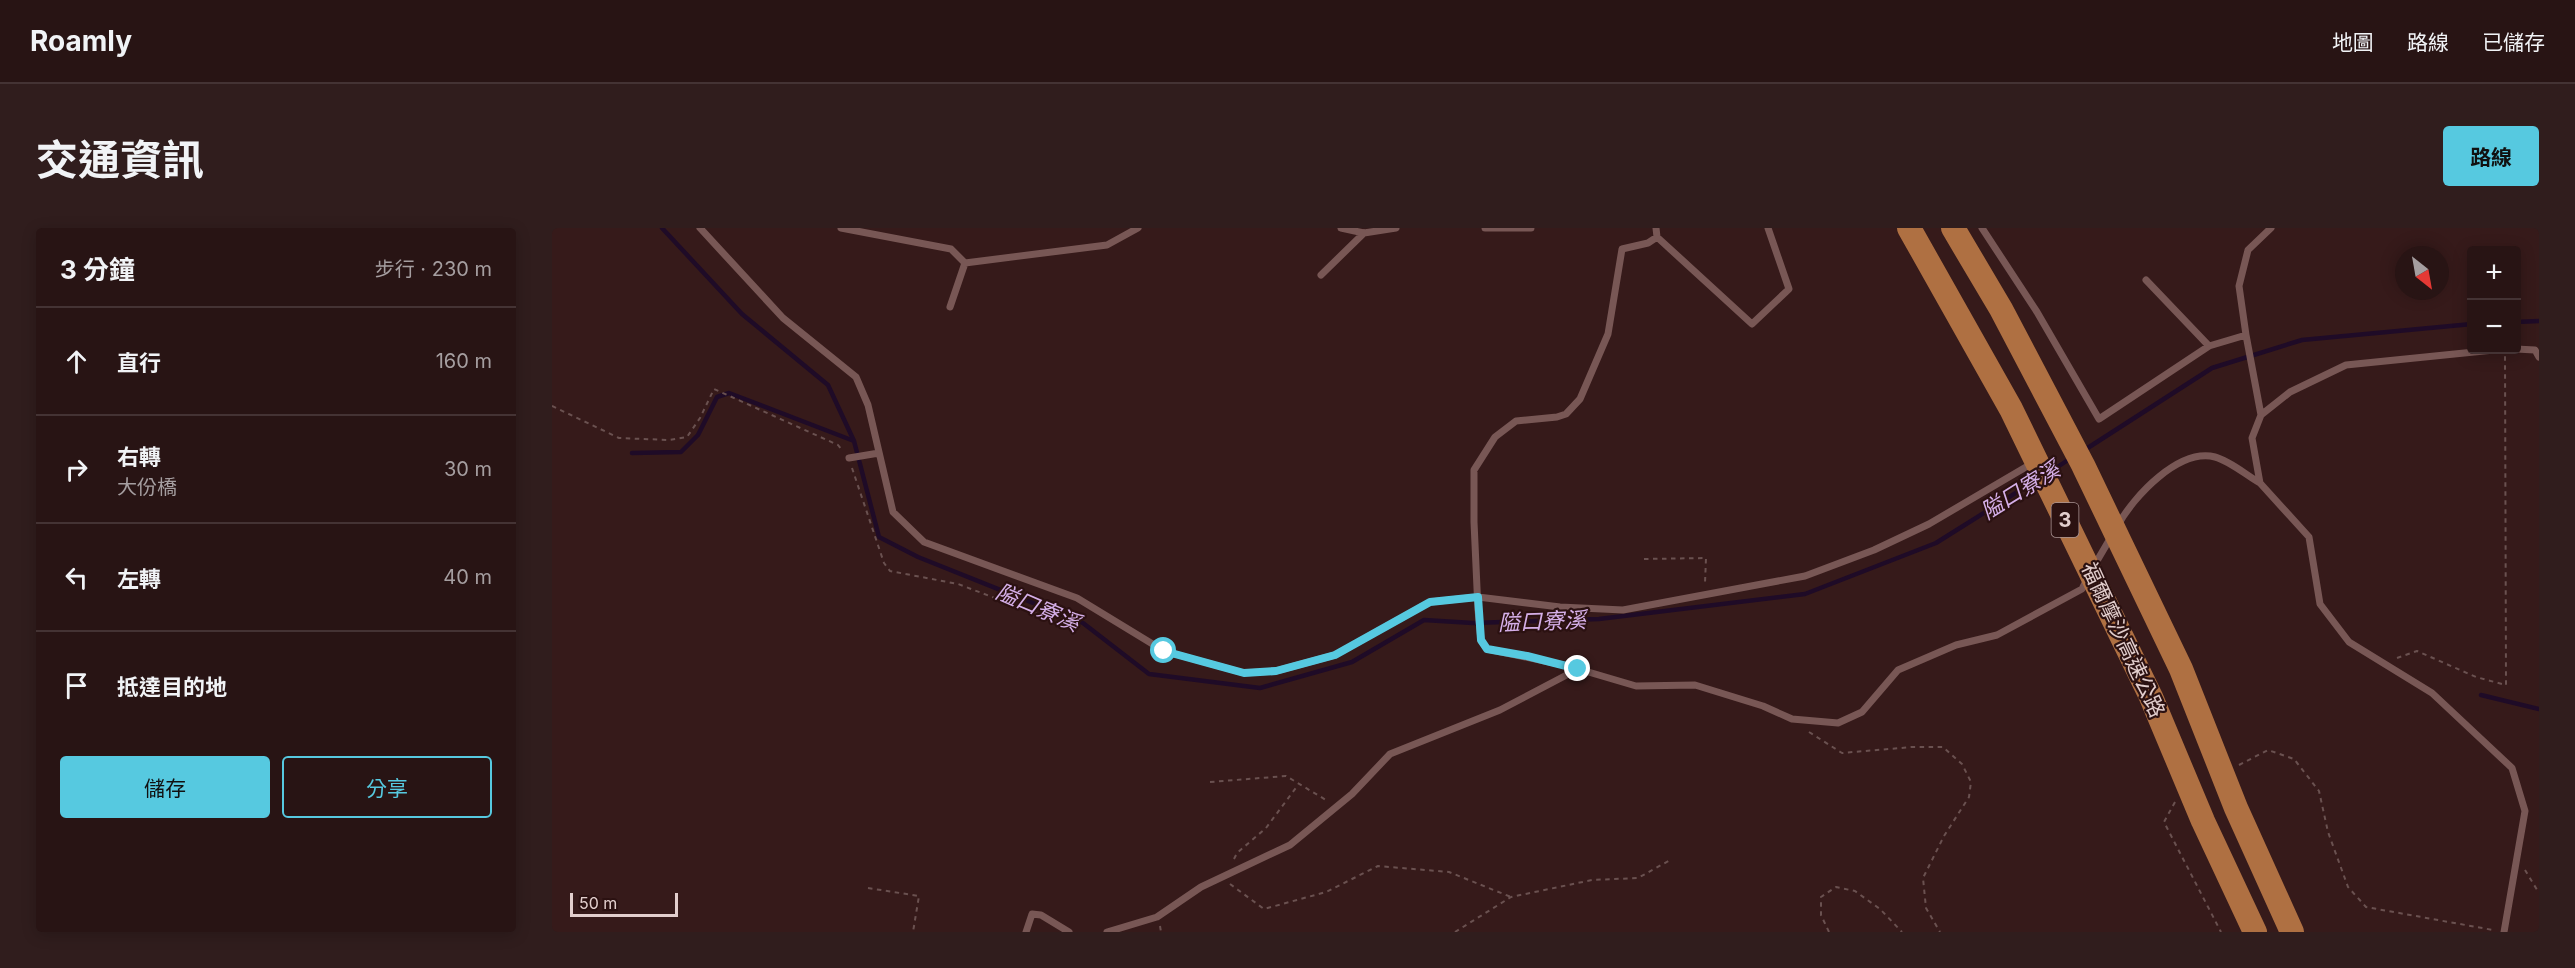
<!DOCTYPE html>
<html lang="zh-TW">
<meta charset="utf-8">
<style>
:root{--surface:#281414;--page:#301d1d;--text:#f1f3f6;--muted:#a59ea0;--line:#443334;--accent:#56c9e0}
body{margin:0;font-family:Inter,"Noto Sans TC",sans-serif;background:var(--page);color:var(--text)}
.controls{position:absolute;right:18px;top:18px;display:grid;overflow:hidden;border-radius:6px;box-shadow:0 3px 15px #0003}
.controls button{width:54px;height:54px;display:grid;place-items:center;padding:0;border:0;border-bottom:2px solid var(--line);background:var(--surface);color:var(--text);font:30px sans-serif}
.compass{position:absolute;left:1843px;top:18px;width:54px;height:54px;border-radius:50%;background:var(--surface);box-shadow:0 3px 15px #0003;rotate:149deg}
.scale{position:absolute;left:18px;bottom:15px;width:108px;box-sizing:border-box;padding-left:6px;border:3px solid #e2cecd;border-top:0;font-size:16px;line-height:21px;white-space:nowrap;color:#e2cecd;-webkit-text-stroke:4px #2b1111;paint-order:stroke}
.stop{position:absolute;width:18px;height:18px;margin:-14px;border:4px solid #56c9e0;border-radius:50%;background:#fff}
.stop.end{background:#56c9e0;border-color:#fff;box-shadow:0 2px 6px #0008}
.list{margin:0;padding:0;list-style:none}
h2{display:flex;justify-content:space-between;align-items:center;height:78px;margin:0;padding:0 24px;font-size:26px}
h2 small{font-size:20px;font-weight:400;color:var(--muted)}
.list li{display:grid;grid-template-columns:39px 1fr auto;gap:18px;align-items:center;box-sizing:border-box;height:108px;padding:0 24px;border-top:2px solid var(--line)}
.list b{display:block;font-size:22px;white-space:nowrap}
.list p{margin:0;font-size:20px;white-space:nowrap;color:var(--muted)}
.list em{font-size:20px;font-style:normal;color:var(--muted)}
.actions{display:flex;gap:12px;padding:18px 24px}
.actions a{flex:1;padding:14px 0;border:2px solid var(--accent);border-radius:6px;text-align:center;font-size:21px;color:var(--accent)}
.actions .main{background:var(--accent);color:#111}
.icon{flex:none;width:33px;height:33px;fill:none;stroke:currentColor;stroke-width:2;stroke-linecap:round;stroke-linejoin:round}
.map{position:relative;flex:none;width:1987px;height:704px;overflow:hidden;border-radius:6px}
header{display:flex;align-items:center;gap:36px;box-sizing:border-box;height:84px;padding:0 30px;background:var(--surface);border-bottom:2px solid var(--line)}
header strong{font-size:28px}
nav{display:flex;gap:33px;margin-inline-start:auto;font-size:21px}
.intro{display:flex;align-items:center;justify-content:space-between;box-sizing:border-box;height:144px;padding:0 36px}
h1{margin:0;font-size:42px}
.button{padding:15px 27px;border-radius:6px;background:var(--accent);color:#111;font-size:21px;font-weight:700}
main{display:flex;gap:36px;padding:0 36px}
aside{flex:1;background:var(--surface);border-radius:6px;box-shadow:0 3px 15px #0003}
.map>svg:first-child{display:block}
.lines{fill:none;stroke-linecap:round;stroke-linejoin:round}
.stream{stroke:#1f0b27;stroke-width:4.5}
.path{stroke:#6a5150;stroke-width:2;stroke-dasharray:4.5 4.5;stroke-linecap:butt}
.service{stroke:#785755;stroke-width:7}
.motorway{stroke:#af7042;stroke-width:24}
.route{stroke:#56c9e0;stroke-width:8}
.labels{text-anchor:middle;stroke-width:4.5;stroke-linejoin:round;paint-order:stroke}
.shield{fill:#2b1111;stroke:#ab9595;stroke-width:1.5}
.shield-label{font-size:20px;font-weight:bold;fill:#e2cecd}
.street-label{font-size:21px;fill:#e2cecd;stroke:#2b1111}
.water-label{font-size:22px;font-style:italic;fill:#d5afe8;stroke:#2b1111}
</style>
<header>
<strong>Roamly</strong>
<nav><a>地圖</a><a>路線</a><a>已儲存</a></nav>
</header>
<div class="intro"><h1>交通資訊</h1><a class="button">路線</a></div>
<main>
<aside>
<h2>3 分鐘<small>步行 · 230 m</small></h2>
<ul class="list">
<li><svg class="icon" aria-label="ahead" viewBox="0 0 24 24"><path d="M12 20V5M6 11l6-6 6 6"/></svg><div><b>直行</b></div><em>160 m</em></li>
<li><svg class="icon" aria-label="right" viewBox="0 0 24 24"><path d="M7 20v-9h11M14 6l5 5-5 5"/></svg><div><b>右轉</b><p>大份橋</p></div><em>30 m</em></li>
<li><svg class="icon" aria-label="left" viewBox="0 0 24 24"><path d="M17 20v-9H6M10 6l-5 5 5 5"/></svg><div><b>左轉</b></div><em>40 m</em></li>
<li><svg class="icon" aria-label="arrive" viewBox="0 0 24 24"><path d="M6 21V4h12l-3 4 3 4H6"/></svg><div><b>抵達目的地</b></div></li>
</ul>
<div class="actions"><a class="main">儲存</a><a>分享</a></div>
</aside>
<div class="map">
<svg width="1987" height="704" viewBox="0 0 1987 704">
<rect width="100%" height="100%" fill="#361a1a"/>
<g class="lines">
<path class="stream" d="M110,0l80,86 86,71 26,56 25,96 39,20 165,66 66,51 111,14 92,-26 72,-42 49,3 126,-4 206,-25 131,-51 102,-64
M1964,94l23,-1
M1531,223l129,-83 90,-28 170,-16
M80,225l49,-1 17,-17 19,-38 12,-4 125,48
M1498,244l21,-14
M1929,467l58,14"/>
<path class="path" d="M0,178l67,32 50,2 18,-3 13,-19 14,-29 124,56 4,5
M300,240l32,95 6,8 68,13 79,30
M1092,331l62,-1 -1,25
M1845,430l20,-7 59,26 30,8 -1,-333
M1257,504l33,21 70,-6h31l19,17 9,18 -2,15 -25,39 -21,42 3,30 14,24
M1687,537l29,-15 26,9 25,32 9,41 20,55 18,20 127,23
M658,554l76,-6 40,24
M1623,574l-11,20 57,110
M682,631l3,-6 29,-25 32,-43
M1973,642l14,23
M678,656l34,25 62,-17 52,-26 71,6 62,25
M316,660l51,8 -6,36
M608,698l1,6
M903,704l56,-35 81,-17 46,-2 34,-19
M1277,704l-8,-17v-18l15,-10 19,4 25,18 22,23"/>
<path class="service" d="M148,0l83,90 73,59 12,28 25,107 31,30 153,56 87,53 80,22 32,-2 59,-16 95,-53 48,-5 82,10 63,3 182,-34 69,-26 55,-26 97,-57
M289,0l110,21 14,14
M789,0l23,5 32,-5
M933,0h46
M1104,0l1,9 -9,6 -26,6 -14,85 -28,65 -14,15 -9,3 -41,4 -21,16 -21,33v52l4,88 3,31 6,8 81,17 68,20 59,-1 68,21 29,13 46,4 24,-11 36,-42 58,-25 41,-10 85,-46 5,-10
M1430,0l55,84 62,107 110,-73 37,-11 -7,-49 9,-36 23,-22
M1105,9l95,87 37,-35 -21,-61
M769,47l43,-42
M1594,52l63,66
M398,79l15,-44 142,-18 31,-17
M1694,107l15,80
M1964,121l19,1 4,7
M1942,122l-148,15 -56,27 -29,23 -9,23 8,45 49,54 11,67 29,38 83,51 80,75 13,43 -21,121
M297,230l30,-5
M1566,297c16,-29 61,-77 97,-68 15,4 31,18 45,26
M1542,338l17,-29
M474,704l6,-18 9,1 28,17
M555,704l50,-15 44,-30 89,-42 62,-51 38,-40 110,-44 78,-41"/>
<path class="motorway" d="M1357,0l102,181 140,288 52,124 52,111
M1401,0l48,81 82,156 98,204 55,139 56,124"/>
</g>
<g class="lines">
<path class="route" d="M612,423l80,22 32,-2 59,-16 95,-53 48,-5 3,43 6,9 40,7 51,13"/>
</g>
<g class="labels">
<rect class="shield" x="1499.5" y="275" width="27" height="34" rx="4.5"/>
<g class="shield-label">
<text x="1513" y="299">3</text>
</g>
<g class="street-label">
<text transform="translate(1571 412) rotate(65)" y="7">福爾摩沙高速公路</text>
</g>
<g class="water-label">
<text transform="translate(1468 262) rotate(-32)" y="8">隘口寮溪</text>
<text transform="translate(486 379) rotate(23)" y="8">隘口寮溪</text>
<text transform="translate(990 393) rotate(-2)" y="8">隘口寮溪</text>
</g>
</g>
</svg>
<div class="controls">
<button>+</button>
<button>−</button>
</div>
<svg class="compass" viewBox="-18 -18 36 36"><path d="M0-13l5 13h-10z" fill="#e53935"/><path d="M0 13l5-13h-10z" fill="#a59ea0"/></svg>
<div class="scale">50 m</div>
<div class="stop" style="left:612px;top:423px"></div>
<div class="stop end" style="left:1026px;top:441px"></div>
</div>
</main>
